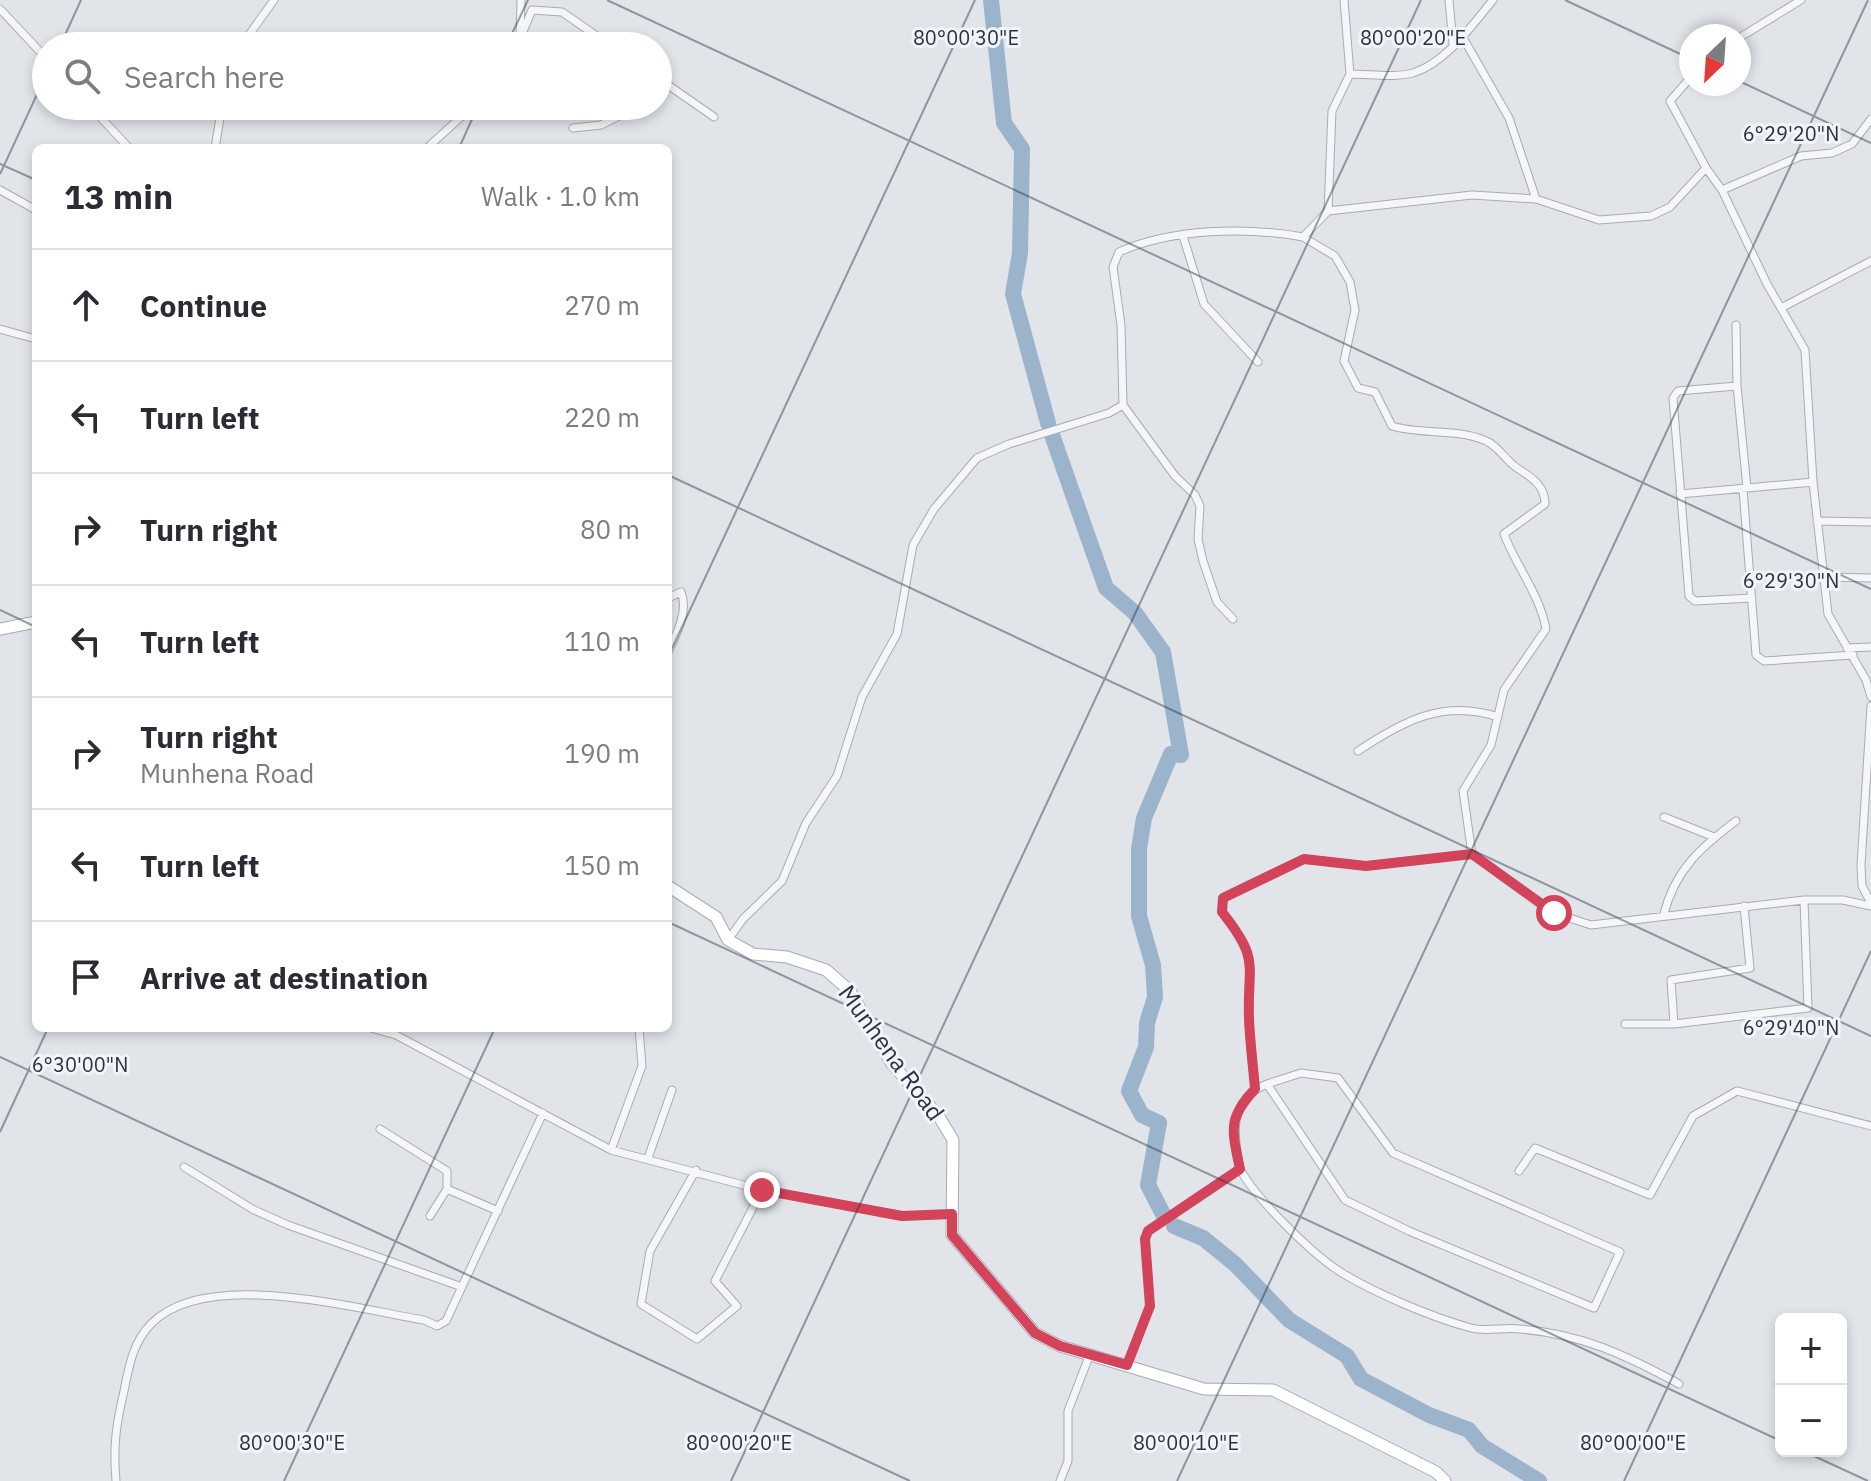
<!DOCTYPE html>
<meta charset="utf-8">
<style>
:root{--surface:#fff;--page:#f2f2f3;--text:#2b2b33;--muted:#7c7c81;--line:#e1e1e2}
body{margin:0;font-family:"IBM Plex Sans",sans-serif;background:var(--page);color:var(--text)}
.controls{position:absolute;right:24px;bottom:24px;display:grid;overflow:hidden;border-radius:12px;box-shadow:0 4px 12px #0003}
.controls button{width:72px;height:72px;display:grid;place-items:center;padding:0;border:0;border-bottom:2px solid var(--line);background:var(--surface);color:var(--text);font:40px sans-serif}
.compass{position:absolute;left:1679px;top:24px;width:72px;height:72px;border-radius:50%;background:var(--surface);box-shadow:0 4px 12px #0003;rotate:205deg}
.stop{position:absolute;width:24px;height:24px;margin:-18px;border:6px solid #d3435a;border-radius:50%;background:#fff}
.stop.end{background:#d3435a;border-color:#fff;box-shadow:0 2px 8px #0008}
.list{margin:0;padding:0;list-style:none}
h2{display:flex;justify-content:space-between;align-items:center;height:104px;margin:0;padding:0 32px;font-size:34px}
h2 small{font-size:26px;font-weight:400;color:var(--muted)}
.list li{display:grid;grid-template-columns:52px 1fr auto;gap:24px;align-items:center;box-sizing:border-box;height:112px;padding:0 32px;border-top:2px solid var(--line)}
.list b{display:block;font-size:30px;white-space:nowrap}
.list p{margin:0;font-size:26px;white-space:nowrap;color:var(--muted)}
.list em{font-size:26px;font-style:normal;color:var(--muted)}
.icon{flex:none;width:44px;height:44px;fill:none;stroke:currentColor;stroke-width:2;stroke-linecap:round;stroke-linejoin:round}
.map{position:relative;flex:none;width:1871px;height:1481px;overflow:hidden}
.search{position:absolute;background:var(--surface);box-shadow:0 4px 12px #0003;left:32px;top:32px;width:640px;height:88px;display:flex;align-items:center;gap:20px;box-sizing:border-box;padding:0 28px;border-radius:44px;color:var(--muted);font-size:30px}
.panel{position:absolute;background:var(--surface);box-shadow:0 4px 12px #0003;left:32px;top:144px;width:640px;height:888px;border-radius:12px}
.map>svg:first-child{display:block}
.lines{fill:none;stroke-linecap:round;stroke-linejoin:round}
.river{stroke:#9bb3cb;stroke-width:16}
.street-casing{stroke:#a6acb5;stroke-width:9}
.secondary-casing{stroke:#a6acb5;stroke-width:13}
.street{stroke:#f4f6f8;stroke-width:7}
.secondary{stroke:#fff;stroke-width:11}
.route{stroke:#d3435a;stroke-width:10}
.ticks{fill:none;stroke:#293343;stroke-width:2;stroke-opacity:0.45}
.labels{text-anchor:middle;stroke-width:6;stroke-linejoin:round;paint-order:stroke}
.street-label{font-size:24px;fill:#293343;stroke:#f1f4f8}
.ticks-label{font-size:20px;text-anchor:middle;fill:#293343;stroke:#f1f4f8;stroke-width:6;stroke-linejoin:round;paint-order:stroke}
</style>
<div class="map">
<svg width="1871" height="1481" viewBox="0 0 1871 1481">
<rect width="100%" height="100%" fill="#e1e5ea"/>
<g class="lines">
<path class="river" d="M991,0l13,123 18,26 -2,104 -7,41 35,129
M1052,435l54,153 29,25 28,39 18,103 -10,-1 -27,64 -5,31v67l14,49 2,32 -8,26 -1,24 -17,44 13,24 17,8 -11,62 15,29
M1174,1226l29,12 32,26 54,56 58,36 14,23 68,36 40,15 13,16 57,35"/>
<g class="street-casing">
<path id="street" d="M1449,0l4,44
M0,9l46,49
M1462,36l47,82 27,81
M520,38l1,-38
M1739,38l62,-38
M241,46l33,-46
M517,46l15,-36 30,2 49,34
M1350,74c21,0 43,4 63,-1 33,-10 60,-49 80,-73
M1691,77l-21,24 36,67 16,22 45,94 38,66 8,132 15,132 38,66 5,17
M658,78l56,39
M90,106l39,42
M573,128l28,-3 38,-19
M215,148l7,-42
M427,148l46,-42
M0,190l36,20
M1722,190l79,-34 31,-3 20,-9 19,-25
M1328,211l4,-100 18,-37 -6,-74
M1183,236l21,68 54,58
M1303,237l32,19 15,26 5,28 -11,51 14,27 17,4 17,34c30,9 62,2 92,14 14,5 21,20 33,28 14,9 28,17 28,36l-41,30c12,32 36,61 42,95l-42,61 -13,55 -28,46 9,63
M1781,308l90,-47
M1736,325l1,61 10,102
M0,329l36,10
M1737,386l-59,5 -5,7 16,198 6,5 57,-3
M1123,405l52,71 20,19 5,11 -2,33 5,22 14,41 16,17
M1743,489l13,166 8,6 89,-6
M1680,494l133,-12
M1817,521l54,1
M1824,577l47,1
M668,598l13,-6c8,19 -5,43 -13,60
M1847,648l24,-1
M1871,706l-10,159 1,21 9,17
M1358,751c45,-30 85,-52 140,-34
M1664,817l50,20
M1664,914c11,-44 37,-67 72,-93
M728,940l15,-21 39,-38 24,-58 31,-47 25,-79 35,-63 16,-89 21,-36 43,-51 32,-14 100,-31 14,-8 -2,-80 -8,-58 6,-15c54,-24 127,-25 184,-15l25,-26 144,-16 64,4 63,21 52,-4 19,-9 36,-39
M1625,1024h49l134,-16 -4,-108
M1674,1024l-3,-44 79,-12 -6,-62
M371,1028l25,7 215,115 151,40 140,26 50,-2
M1255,1089c-2,-24 -5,-47 -6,-70 -2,-56 11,-58 -27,-107l1,-14 81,-39 62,7 106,-12 82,59 37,12 213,-25h39l28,6
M380,1129l67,42v18
M611,1150l31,-84 -3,-38
M648,1158l24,-68
M184,1167l70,43 34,15 174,62
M1240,1169c16,30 73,86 102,104 35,21 89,44 129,55 15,4 33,-1 49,1 61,5 106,26 159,55
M696,1170l-46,81 -9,53 56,35 40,-33 -22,-25 47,-91
M1519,1171l16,-23 115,47 43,-79 44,-25 134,35
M430,1216l17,-27 51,22
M1127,1365l23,-59 -5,-67 3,-8 92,-62c-7,-35 -12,-69 27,-85l78,116 64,31 185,77 26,-56 -227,-99 -55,-75 -37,-5 -34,11
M116,1481c-3,-35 0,-56 8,-90 5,-25 9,-49 27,-67 55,-57 205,-15 273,-4l13,6 9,-5 97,-208
M1060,1481l8,-20v-50l22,-57"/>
</g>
<g class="secondary-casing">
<path id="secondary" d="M0,629l36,-7
M668,886l48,31 12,23 25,14 34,3 39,13 24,21 42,73 46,51 15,25 -1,95 83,98 25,13 144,43 69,1 163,82 9,9"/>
</g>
<use href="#street" class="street"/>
<use href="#secondary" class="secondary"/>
</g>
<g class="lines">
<path class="route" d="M762,1190l140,26 50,-2v21l83,98 25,13 67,19 23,-59 -5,-67 3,-8 92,-62c-8,-39 -13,-50 15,-80 -2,-24 -5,-47 -6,-70 -2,-56 12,-58 -27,-107l1,-14 81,-39 62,7 106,-12 82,59"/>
</g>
<path class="ticks" d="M607,0l1264,589M1565,0l126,59M60,46l21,-46M506,46l22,-46M1739,81l132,62M459,148l19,-42M0,164l36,16M0,174l46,-99M668,475l1203,561M0,610l36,17M668,657l307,-657M668,922l1113,519M0,1057l910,424M0,1132l48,-104M1803,1451l65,30M284,1481l211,-453M731,1481l690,-1481M1177,1481l691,-1481M1624,1481l247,-530"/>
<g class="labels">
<g class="street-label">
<text transform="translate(891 1053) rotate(54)" y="8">Munhena Road</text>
</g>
</g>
<g class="ticks-label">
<text x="966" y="45">80°00'30"E</text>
<text x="1413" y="45">80°00'20"E</text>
<text x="1791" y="141">6°29'20"N</text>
<text x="1791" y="588">6°29'30"N</text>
<text x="1791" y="1035">6°29'40"N</text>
<text x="80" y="1072">6°30'00"N</text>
<text x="292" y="1450">80°00'30"E</text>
<text x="739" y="1450">80°00'20"E</text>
<text x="1633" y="1450">80°00'00"E</text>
<text x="1186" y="1450">80°00'10"E</text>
</g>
</svg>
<div class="controls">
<button>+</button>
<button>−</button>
</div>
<svg class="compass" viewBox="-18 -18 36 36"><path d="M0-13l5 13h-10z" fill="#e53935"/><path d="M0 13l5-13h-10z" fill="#7c7c81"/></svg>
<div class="stop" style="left:1554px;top:913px"></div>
<div class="stop end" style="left:762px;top:1190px"></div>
<div class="search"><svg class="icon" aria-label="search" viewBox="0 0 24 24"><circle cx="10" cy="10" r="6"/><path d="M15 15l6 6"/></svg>Search here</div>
<section class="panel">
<h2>13 min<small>Walk · 1.0 km</small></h2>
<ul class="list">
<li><svg class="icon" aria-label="ahead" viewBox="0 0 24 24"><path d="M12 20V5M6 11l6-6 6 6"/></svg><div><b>Continue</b></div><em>270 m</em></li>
<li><svg class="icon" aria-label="left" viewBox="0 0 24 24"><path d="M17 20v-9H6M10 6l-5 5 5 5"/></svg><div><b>Turn left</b></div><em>220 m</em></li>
<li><svg class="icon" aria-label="right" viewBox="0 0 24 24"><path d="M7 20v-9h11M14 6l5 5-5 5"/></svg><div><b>Turn right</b></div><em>80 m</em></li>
<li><svg class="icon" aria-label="left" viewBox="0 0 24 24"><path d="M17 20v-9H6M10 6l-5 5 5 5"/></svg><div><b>Turn left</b></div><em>110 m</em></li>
<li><svg class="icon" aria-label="right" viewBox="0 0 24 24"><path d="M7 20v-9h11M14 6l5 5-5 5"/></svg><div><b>Turn right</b><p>Munhena Road</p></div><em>190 m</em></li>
<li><svg class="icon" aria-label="left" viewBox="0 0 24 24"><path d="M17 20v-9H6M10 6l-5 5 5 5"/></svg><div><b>Turn left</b></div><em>150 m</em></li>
<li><svg class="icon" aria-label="arrive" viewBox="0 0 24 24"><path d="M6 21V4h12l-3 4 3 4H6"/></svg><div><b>Arrive at destination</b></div></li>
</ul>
</section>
</div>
